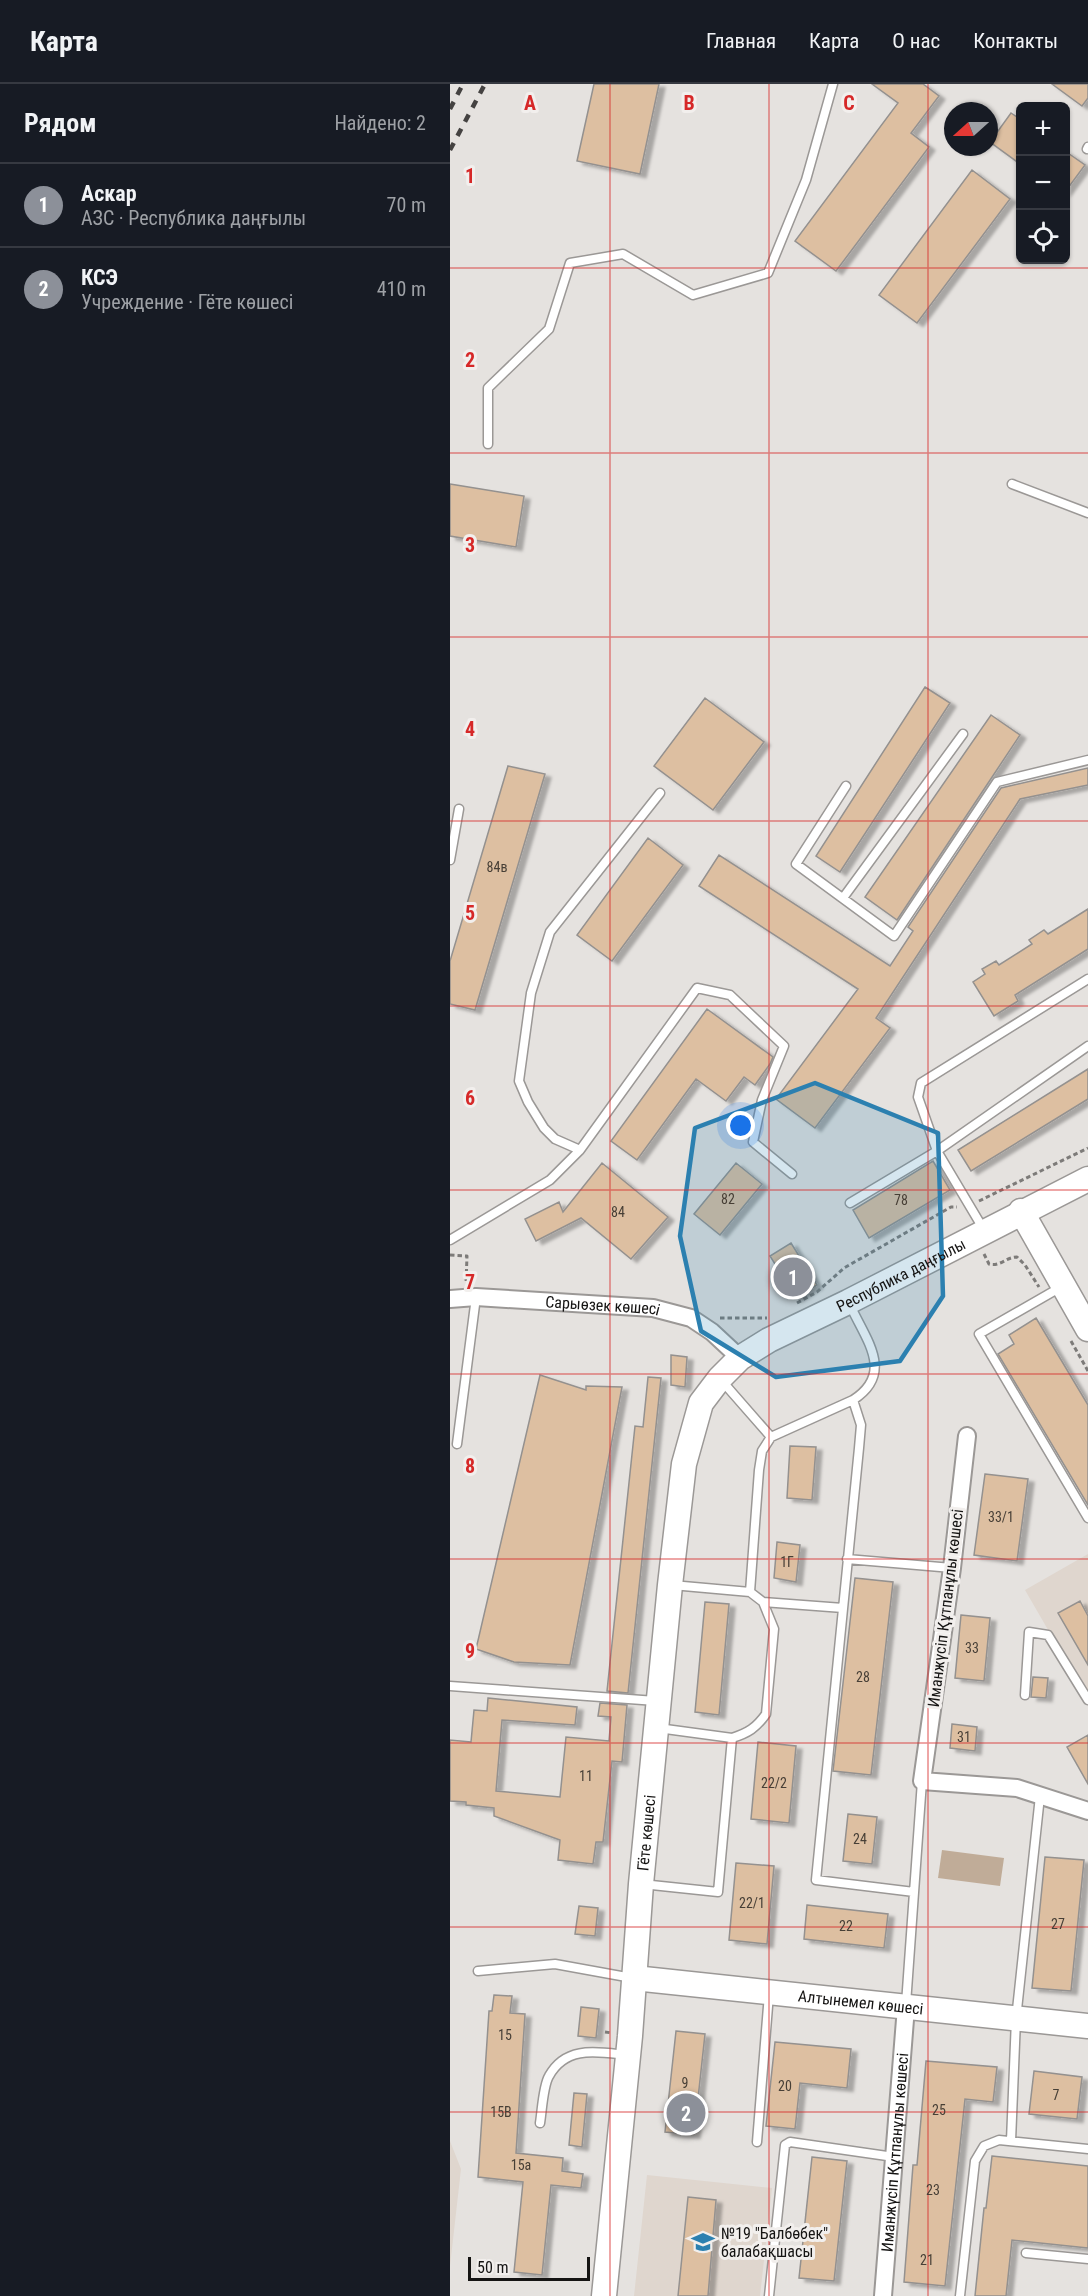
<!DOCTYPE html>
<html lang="ru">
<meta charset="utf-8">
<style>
:root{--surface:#171b24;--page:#20242c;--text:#f1f3f6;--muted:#9ea1a6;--line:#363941;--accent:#8c9099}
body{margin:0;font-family:"Roboto Condensed",sans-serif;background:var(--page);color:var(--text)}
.controls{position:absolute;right:18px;top:18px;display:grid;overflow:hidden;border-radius:9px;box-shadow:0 2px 4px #0004}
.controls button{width:54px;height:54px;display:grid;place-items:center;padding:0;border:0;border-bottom:2px solid var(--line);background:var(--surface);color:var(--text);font:30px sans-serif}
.compass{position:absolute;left:494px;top:18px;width:54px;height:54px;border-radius:50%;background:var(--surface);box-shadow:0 2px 4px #0004;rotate:249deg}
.scale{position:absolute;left:18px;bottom:15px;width:122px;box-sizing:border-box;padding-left:6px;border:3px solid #151413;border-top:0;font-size:16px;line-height:21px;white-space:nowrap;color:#151413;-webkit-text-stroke:4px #f2efed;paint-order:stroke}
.you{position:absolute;left:291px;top:1042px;width:21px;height:21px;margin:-15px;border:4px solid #fff;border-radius:50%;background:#1a73e8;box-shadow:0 0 0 9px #1a73e833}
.badge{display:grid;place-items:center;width:39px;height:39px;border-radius:50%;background:var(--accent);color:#fff;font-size:20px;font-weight:700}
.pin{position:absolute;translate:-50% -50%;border:3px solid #fff;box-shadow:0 2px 6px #0006}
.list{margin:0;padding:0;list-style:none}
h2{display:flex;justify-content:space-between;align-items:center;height:78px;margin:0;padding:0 24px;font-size:26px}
h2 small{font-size:20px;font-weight:400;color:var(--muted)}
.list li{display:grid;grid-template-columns:39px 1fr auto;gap:18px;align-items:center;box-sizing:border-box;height:84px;padding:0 24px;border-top:2px solid var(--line)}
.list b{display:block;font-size:22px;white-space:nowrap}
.list p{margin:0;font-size:20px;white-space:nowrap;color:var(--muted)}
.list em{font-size:20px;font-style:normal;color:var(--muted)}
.icon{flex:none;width:33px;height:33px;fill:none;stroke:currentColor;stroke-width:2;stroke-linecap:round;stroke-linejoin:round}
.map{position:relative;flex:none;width:638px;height:2212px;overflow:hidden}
header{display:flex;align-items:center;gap:36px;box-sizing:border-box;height:84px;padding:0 30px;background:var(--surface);border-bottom:2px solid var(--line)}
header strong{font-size:28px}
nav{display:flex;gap:33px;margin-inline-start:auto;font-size:21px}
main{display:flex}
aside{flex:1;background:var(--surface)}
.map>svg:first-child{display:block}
.built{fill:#dfd6ce}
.green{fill:#c0ac98}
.building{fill:#ddbfa1;stroke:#94918f;stroke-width:1.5;filter:url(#shadow)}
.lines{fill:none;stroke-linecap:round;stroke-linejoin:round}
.lane-casing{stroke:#9b9896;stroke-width:11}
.street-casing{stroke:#9b9896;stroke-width:20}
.secondary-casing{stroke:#9b9896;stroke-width:27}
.path{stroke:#7d7b79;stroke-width:3;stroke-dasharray:4.5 3;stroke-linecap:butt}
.lane{stroke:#fff;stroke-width:8}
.street{stroke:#fff;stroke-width:16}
.secondary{stroke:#fff;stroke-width:24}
.rail{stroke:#444241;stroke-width:4.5;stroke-dasharray:8 8;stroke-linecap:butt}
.marked{fill:#2c80b0;fill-opacity:0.2;stroke:#2c80b0;stroke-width:4.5;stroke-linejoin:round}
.grid{fill:none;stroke:#d62828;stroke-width:1.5;stroke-opacity:0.55}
.labels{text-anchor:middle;stroke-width:6;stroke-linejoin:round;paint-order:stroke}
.number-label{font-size:14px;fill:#473f36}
.street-label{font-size:16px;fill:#151413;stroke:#f2efed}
.poi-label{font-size:16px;fill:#151413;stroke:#f2efed;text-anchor:start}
.grid-label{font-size:20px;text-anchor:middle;font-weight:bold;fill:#d62828;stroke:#f2efed;stroke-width:6;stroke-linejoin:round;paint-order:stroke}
</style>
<header>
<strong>Карта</strong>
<nav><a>Главная</a><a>Карта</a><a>О нас</a><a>Контакты</a></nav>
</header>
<main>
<aside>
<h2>Рядом<small>Найдено: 2</small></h2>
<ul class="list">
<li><span class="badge">1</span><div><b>Аскар</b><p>АЗС · Республика даңғылы</p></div><em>70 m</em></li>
<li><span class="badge">2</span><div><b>КСЭ</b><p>Учреждение · Гёте көшесі</p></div><em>410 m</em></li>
</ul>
</aside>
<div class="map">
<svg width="638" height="2212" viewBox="0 0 638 2212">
<defs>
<filter id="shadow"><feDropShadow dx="6" dy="3.5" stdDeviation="1.5" flood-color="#0004"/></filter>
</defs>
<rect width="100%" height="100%" fill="#e5e2df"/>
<path class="built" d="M638,1470v145l-63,-109z
M0,2057l11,28 -11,97z
M197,2091l125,13 -12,108h-126z"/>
<path class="green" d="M492,1766l62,8 -4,28 -62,-8z"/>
<path class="building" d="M144,0h65l-19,90 -63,-13z
M422,0h51l16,12 -28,37 18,14 -93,124 -41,-30 103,-138z
M602,0h36v14l-6,8z
M561,29l9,6v45l-30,-22z
M615,67l20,14 -20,27z
M522,86l38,29 -93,124 -38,-28z
M0,400l74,12 -8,51 -66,-11z
M475,603l25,16 -110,169 -24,-16z
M255,614l59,44 -51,68 -59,-44z
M541,631l29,20 -123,185 -32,-23z
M58,682l37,8 -70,236 -25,-6v-43z
M638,684v17l-68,14 -144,219 14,10 -75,100 -39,-29 82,-110 -159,-103 20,-31 171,111 23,-35 -5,-4 93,-139z
M198,754l35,27 -71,96 -35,-26z
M638,825v40l-73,46 3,6 -24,15 -21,-34 12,-8 -3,-5 14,-8 3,4 33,-21 -3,-4 15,-10 4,4z
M257,925l66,48 -3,7 -15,21 -11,-8 -18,24 -30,-22 -59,81 -26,-19z
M638,985v30l-117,72 -13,-21z
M483,1077l17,29 -81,48 -16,-28z
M152,1079l66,54 -37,42 -50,-41 -45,23 -11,-22 34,-17 4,10z
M286,1079l26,21 -42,51 -26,-21z
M341,1159l26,42 -21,13 -26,-42z
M586,1234l52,87v100l-90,-151 16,-10 -5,-9z
M221,1271l16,2 -2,30 -14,-2z
M90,1291l46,15v-4l36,1 -52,278 -56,-3 -38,-13z
M198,1293l13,1 -33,315 -21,-2 28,-265 8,1z
M340,1362l26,1 -4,53 -25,-2z
M535,1390l43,5 -11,82 -43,-6z
M327,1458l23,3 -4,37 -22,-4z
M405,1494l38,4 -22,193 -38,-4z
M630,1517l8,15v49l-30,-52z
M255,1518l24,2 -10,111 -24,-3z
M511,1531l29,3 -6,63 -29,-3z
M583,1593l15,1 -2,20 -15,-1z
M38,1614l89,9 -2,18 -73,-5 -6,71 64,6 6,-60 43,4 2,-24 -13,-1 2,-13 27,2 -5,57 -10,-1 -9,81h-7l-3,22 -35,-4 2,-20 -66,-24v-8l-28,-3v-3l-16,-1v-61l21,2 3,-32 13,1z
M502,1640l25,3 -2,24 -25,-3z
M638,1651v49l-21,-37z
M308,1658l38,4 -7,77 -38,-4z
M398,1730l29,3 -5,47 -29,-3z
M595,1773l39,3 -13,131 -39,-3z
M286,1779l38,3 -7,78 -38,-4z
M357,1821l81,9 -4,34 -80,-9z
M129,1822l19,2 -3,28 -20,-2z
M44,1911l18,1 -2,17 15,1 -9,139 47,5 -1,13 21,3 -2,14 -30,-3 -9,90 -28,-3 9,-90 -45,-5 11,-166h3z
M131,1923l18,2 -3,29 -18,-2z
M226,1947l29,3 -11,101 -29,-3z
M325,1958l76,7 -4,39 -47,-5 -5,46 -29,-3z
M476,1977l71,6 -4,35 -28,-3 -20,187 -41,-4 9,-117h4z
M584,1987l48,6 -5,42 -48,-5z
M124,2009l13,1 -5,53 -13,-2z
M542,2072l96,10v82l-76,-8 -6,56h-31l9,-88h2z
M362,2073l35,4 -13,120 -35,-3z
M238,2113l28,3 -8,96h-30z"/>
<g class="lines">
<g class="lane-casing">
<path id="lane" d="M637,65l1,-2
M38,360v-56l61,-59 21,-66 53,-9 70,41 75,-22 38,-93 27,-96
M562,400l76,29
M396,702l-50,78 98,72 103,-154 91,-22
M0,776l9,-51
M393,814l120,-164
M130,1066l-25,-11 -11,-11 -16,-26 -9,-21 12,-88 19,-61 110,-139
M400,1119l87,-52 151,-105
M534,1146l-47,-79 -19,-54 3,-14 167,-104
M0,1156l100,-60 30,-30 117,-162 33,7 54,51 -22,54 -9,42 39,32
M611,1203l-82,47 109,184
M400,1221c16,35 45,68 3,95l8,25 -2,23 -43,432 98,12
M321,1353l82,-37
M7,1360l19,-147
M397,1475l105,9
M222,1501l78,7
M313,1518l80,6
M0,1602l206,15
M575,1611l4,-63 19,3 40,65
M208,1644l74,10
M192,1800l76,8 14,-154c16,-5 24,-10 34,-24l8,-85 -11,-27 -13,-10 9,-122 3,-19 9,-14 -49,-56
M28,1887l77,-7 77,14
M456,1920l16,-223
M90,2039c2,-12 3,-37 9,-47 17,-31 49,-24 77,-21
M561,2057l5,-122 24,-223
M307,2058l12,-148
M576,2169l62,6
M319,2212l16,-151 5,-3 104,15
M510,2212l15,-135 9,-15 15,-6 89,9"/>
</g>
<g class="street-casing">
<g id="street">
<path id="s1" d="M0,1215l26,-2 177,11 38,10 21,14 28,26"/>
<path d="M517,1352l-15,132 -30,213 95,7 71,23"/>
<path id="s2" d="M433,2212l23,-289"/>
</g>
</g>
<g class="secondary-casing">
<g id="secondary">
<path d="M571,1127l67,118"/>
<path id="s3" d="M184,1894l454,48"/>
<path id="s4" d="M154,2212l26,-260 11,-152 29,-299 14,-121 17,-61 19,-25 20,-20 29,-18 79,-38 240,-123"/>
</g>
</g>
<path class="path" d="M529,1117l109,-53
M534,1170l5,10c11,3 17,-7 28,-7l8,8 14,22
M0,1171l17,1 -1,27
M347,1219l20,-11 27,-24 107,-61h6
M270,1234h47
M621,1257l17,30
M155,1948l7,1"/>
<use href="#lane" class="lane"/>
<use href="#street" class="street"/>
<use href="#secondary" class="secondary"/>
<path class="rail" d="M0,25l13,-25
M0,66l35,-66"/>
</g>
<path class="marked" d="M365,999l123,50 5,163 -43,65 -124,16 -75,-46 -21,-95 15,-108z"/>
<path class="grid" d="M160,0v2212M319,0v2212M478,0v2212M0,184h638M0,369h638M0,553h638M0,737h638M0,922h638M0,1106h638M0,1290h638M0,1475h638M0,1659h638M0,1843h638M0,2028h638"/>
<defs>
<g id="school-bare" transform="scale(1.8)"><path d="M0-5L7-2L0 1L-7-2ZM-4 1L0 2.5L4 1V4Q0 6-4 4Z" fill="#2c80b0" stroke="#f2efed" stroke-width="2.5" paint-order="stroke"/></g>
</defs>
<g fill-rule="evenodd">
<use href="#school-bare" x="253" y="2158"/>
</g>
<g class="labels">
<g class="number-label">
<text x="47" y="788">84в</text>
<text x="278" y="1120">82</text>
<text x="451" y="1121">78</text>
<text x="168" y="1133">84</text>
<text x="551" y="1438">33/1</text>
<text x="337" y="1483">1Г</text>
<text x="522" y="1569">33</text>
<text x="413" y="1598">28</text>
<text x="514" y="1658">31</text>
<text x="136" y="1697">11</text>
<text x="324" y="1704">22/2</text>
<text x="410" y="1760">24</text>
<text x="302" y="1824">22/1</text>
<text x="608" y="1845">27</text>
<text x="396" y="1847">22</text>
<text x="55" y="1956">15</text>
<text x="235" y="2004">9</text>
<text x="335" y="2007">20</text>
<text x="606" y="2016">7</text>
<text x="489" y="2031">25</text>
<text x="51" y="2033">15В</text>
<text x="71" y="2086">15а</text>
<text x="483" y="2111">23</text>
<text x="477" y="2181">21</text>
</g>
<g class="street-label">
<text dy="6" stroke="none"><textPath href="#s4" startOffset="1140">Республика даңғылы</textPath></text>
<text dy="6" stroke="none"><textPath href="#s1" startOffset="153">Сарыөзек көшесі</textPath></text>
<text transform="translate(495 1524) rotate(-83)" y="6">Иманжүсіп Құтпанұлы көшесі</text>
<text dy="6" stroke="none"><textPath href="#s4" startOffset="465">Гёте көшесі</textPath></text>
<text dy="6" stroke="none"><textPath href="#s3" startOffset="228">Алтынемел көшесі</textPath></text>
<text dy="6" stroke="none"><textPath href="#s2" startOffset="144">Иманжүсіп Құтпанұлы көшесі</textPath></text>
</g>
<g class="poi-label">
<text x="271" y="2155">№19 "Балбөбек"<tspan x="271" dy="18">балабақшасы</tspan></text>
</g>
</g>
<g class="grid-label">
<text x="80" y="26">A</text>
<text x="239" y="26">B</text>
<text x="399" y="26">C</text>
<text x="20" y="99">1</text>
<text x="20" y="283">2</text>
<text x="20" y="468">3</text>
<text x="20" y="652">4</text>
<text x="20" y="836">5</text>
<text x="20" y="1021">6</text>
<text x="20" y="1205">7</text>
<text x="20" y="1389">8</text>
<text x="20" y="1574">9</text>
</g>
</svg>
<div class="controls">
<button>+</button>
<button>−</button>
<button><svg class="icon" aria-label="locate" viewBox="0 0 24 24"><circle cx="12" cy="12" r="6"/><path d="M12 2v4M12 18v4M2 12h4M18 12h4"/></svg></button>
</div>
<svg class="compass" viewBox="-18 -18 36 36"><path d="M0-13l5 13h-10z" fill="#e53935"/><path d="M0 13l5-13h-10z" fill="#9ea1a6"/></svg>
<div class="scale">50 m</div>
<div class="you"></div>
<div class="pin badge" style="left:343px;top:1193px">1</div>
<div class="pin badge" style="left:236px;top:2029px">2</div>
</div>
</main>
